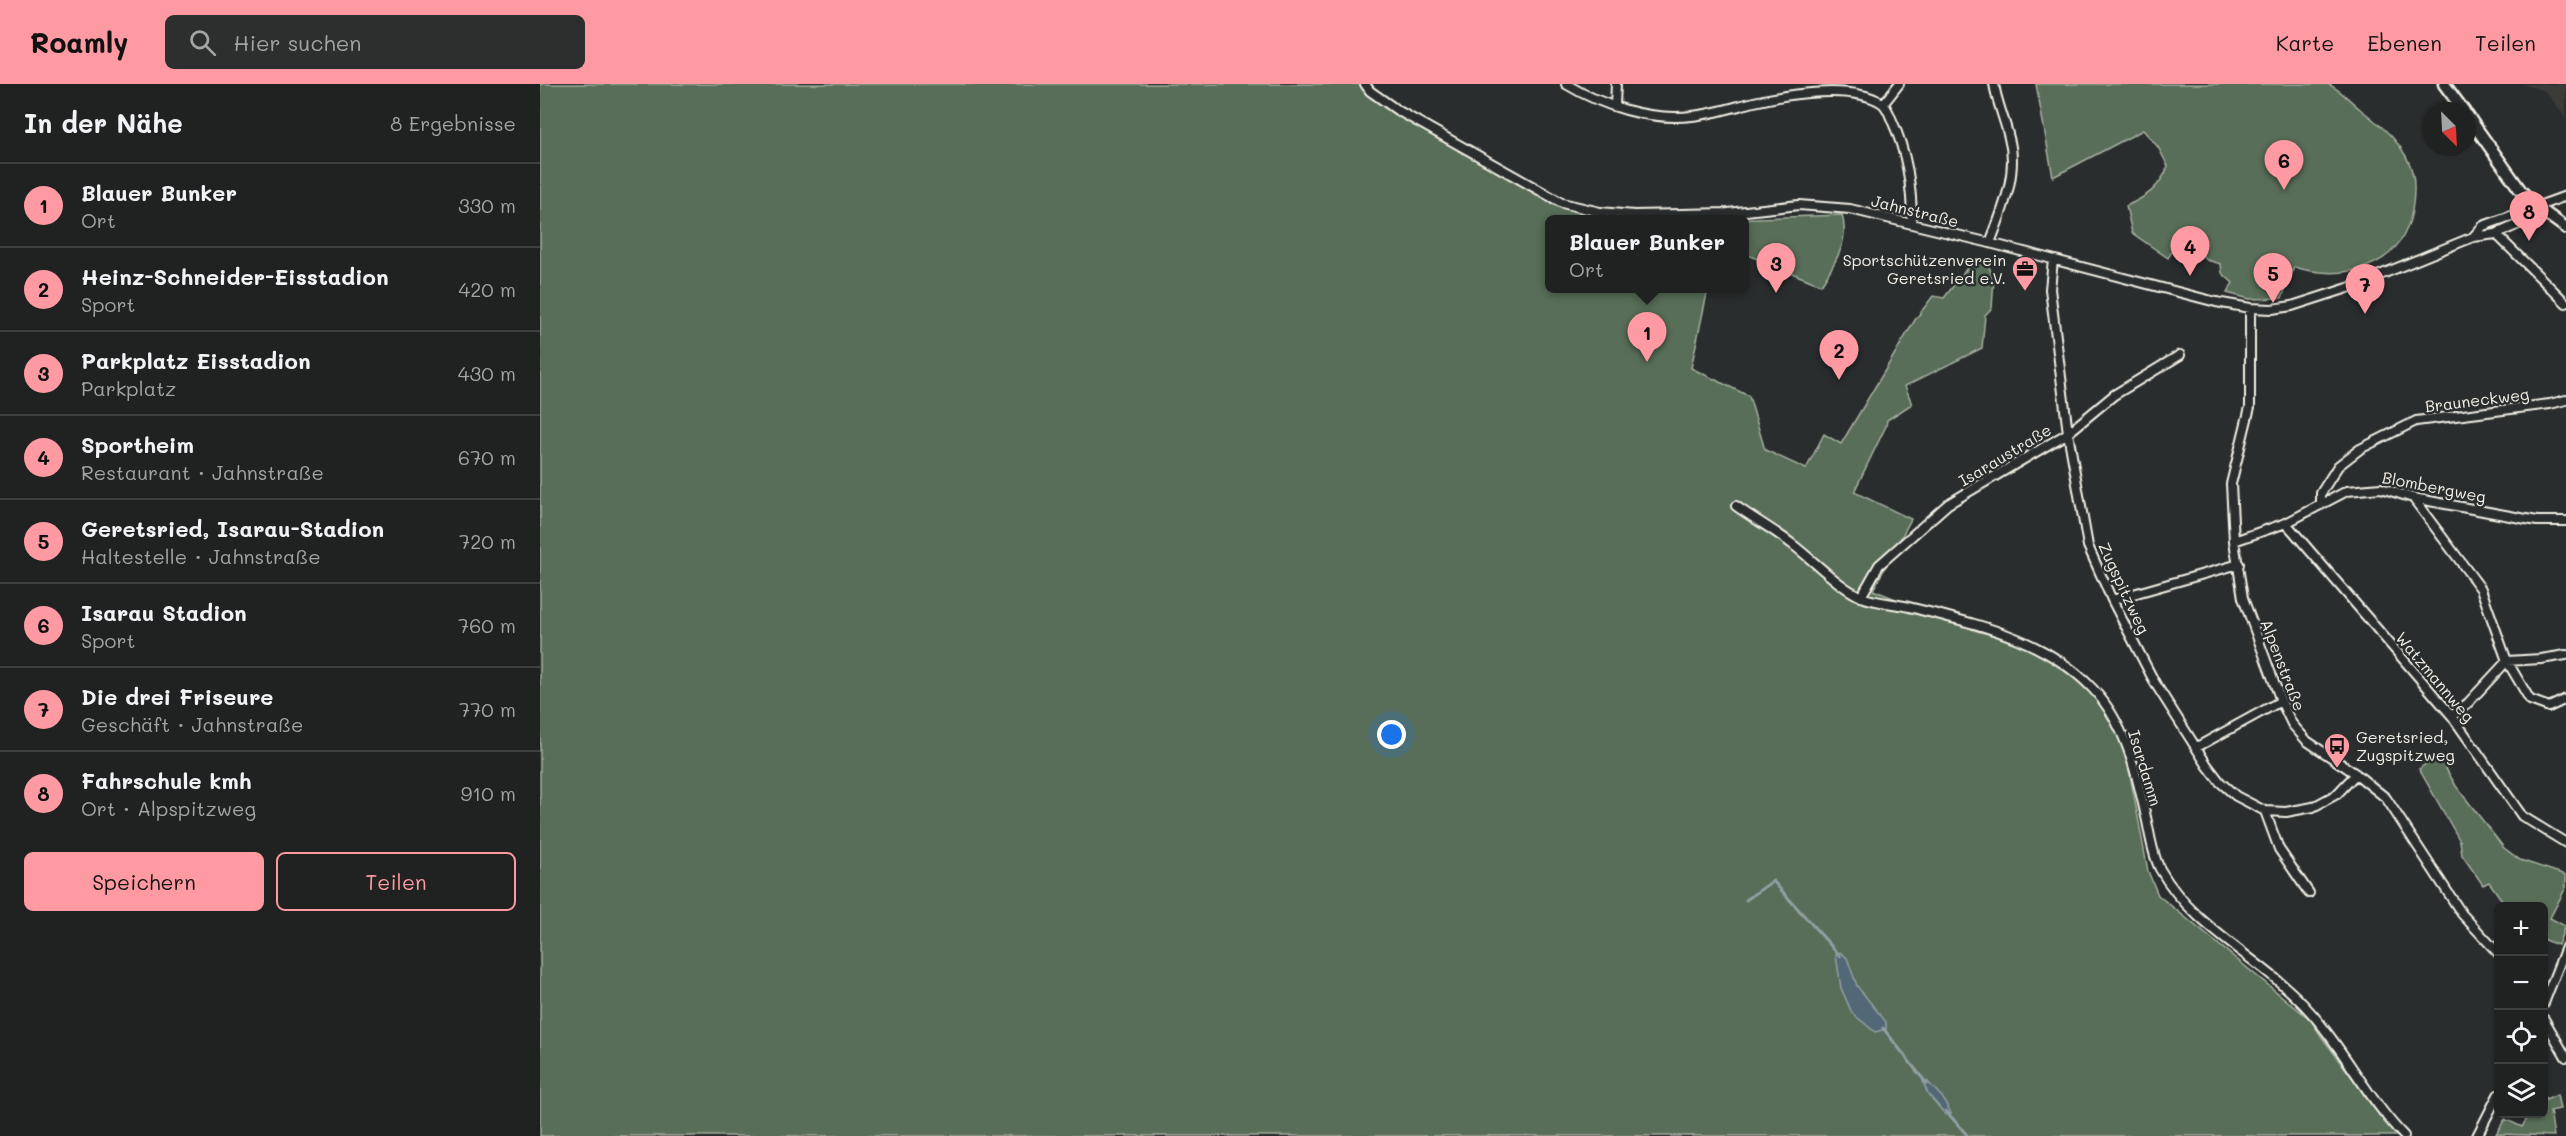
<!DOCTYPE html>
<html lang="de">
<meta charset="utf-8">
<style>
:root{--surface:#202222;--page:#2d2f2f;--text:#f1f3f6;--muted:#a2a4a5;--line:#3d3f40;--accent:#ff9aa2}
body{margin:0;font-family:Mali,sans-serif;background:var(--page);color:var(--text)}
.controls{position:absolute;right:18px;bottom:18px;display:grid;overflow:hidden;border-radius:9px;box-shadow:0 2px 4px #0004}
.controls button{width:54px;height:54px;display:grid;place-items:center;padding:0;border:0;border-bottom:2px solid var(--line);background:var(--surface);color:var(--text);font:30px sans-serif}
.compass{position:absolute;left:1882px;top:18px;width:54px;height:54px;border-radius:50%;background:var(--surface);box-shadow:0 2px 4px #0004;rotate:156deg}
.you{position:absolute;left:852px;top:651px;width:21px;height:21px;margin:-15px;border:4px solid #fff;border-radius:50%;background:#1a73e8;box-shadow:0 0 0 9px #1a73e833}
.badge{display:grid;place-items:center;width:39px;height:39px;border-radius:50%;background:var(--accent);color:#111;font-size:20px;font-weight:700}
.pin{position:absolute;translate:-50% -50px;filter:drop-shadow(0 2px 3px #0008)}
.pin::after{content:'';position:absolute;top:32px;width:21px;height:18px;background:inherit;clip-path:polygon(0 0,100% 0,50% 100%)}
.popup{position:absolute;left:1005px;top:131px;width:204px;height:78px;box-sizing:border-box;display:grid;place-content:center;border-radius:9px;background:var(--surface);filter:drop-shadow(0 2px 4px #0005);font-size:20px;white-space:nowrap;color:var(--muted)}
.popup b{font-size:22px;color:var(--text)}
.popup::after{content:'';position:absolute;left:50%;top:100%;margin-left:-12px;border:12px solid transparent;border-top-color:var(--surface)}
.list{margin:0;padding:0;list-style:none}
h2{display:flex;justify-content:space-between;align-items:center;height:78px;margin:0;padding:0 24px;font-size:26px}
h2 small{font-size:20px;font-weight:400;color:var(--muted)}
.list li{display:grid;grid-template-columns:39px 1fr auto;gap:18px;align-items:center;box-sizing:border-box;height:84px;padding:0 24px;border-top:2px solid var(--line)}
.list b{display:block;font-size:22px;white-space:nowrap}
.list p{margin:0;font-size:20px;white-space:nowrap;color:var(--muted)}
.list em{font-size:20px;font-style:normal;color:var(--muted)}
.actions{display:flex;gap:12px;padding:18px 24px}
.actions a{flex:1;padding:14px 0;border:2px solid var(--accent);border-radius:9px;text-align:center;font-size:21px;color:var(--accent)}
.actions .main{background:var(--accent);color:#111}
.icon{flex:none;width:33px;height:33px;fill:none;stroke:currentColor;stroke-width:2;stroke-linecap:round;stroke-linejoin:round}
.map{position:relative;flex:none;width:2026px;height:1052px;overflow:hidden}
header{display:flex;align-items:center;gap:36px;box-sizing:border-box;height:84px;padding:0 30px;background:var(--accent);color:#111}
header strong{font-size:28px}
nav{display:flex;gap:33px;margin-inline-start:auto;font-size:21px}
.search{width:420px;height:54px;background:var(--page);display:flex;align-items:center;gap:15px;box-sizing:border-box;padding:0 21px;border-radius:9px;color:var(--muted);font-size:22px}
main{display:flex}
aside{flex:1;background:var(--surface)}
.map>svg:first-child{display:block}
.built{fill:#3b3b37}
.green{fill:#586e59;stroke:#a6b0a0;stroke-width:1.5}
.water{fill:#536877;stroke:#939fa4;stroke-width:1.5}
.lines{fill:none;stroke-linecap:round;stroke-linejoin:round}
.stream{stroke:#939fa4;stroke-width:3}
.street-casing{stroke:#f4f1e8;stroke-width:12}
.secondary-casing{stroke:#f4f1e8;stroke-width:15}
.street{stroke:#2a2d2e;stroke-width:8}
.secondary{stroke:#2a2d2e;stroke-width:10}
.labels{text-anchor:middle;stroke-width:5;stroke-linejoin:round;paint-order:stroke}
.street-label{font-size:16px;fill:#f4f1e8;stroke:#2a2d2e}
.poi-label{font-size:16px;fill:#f4f1e8;stroke:#2a2d2e;text-anchor:end}
</style>
<header>
<strong>Roamly</strong>
<div class="search"><svg class="icon" aria-label="search" viewBox="0 0 24 24"><circle cx="10" cy="10" r="6"/><path d="M15 15l6 6"/></svg>Hier suchen</div>
<nav><a>Karte</a><a>Ebenen</a><a>Teilen</a></nav>
</header>
<main>
<aside>
<h2>In der Nähe<small>8 Ergebnisse</small></h2>
<ul class="list">
<li><span class="badge">1</span><div><b>Blauer Bunker</b><p>Ort</p></div><em>330 m</em></li>
<li><span class="badge">2</span><div><b>Heinz-Schneider-Eisstadion</b><p>Sport</p></div><em>420 m</em></li>
<li><span class="badge">3</span><div><b>Parkplatz Eisstadion</b><p>Parkplatz</p></div><em>430 m</em></li>
<li><span class="badge">4</span><div><b>Sportheim</b><p>Restaurant · Jahnstraße</p></div><em>670 m</em></li>
<li><span class="badge">5</span><div><b>Geretsried, Isarau-Stadion</b><p>Haltestelle · Jahnstraße</p></div><em>720 m</em></li>
<li><span class="badge">6</span><div><b>Isarau Stadion</b><p>Sport</p></div><em>760 m</em></li>
<li><span class="badge">7</span><div><b>Die drei Friseure</b><p>Geschäft · Jahnstraße</p></div><em>770 m</em></li>
<li><span class="badge">8</span><div><b>Fahrschule kmh</b><p>Ort · Alpspitzweg</p></div><em>910 m</em></li>
</ul>
<div class="actions"><a class="main">Speichern</a><a>Teilen</a></div>
</aside>
<div class="map">
<svg width="2026" height="1052" viewBox="0 0 2026 1052">
<rect width="100%" height="100%" fill="#2a2d2e"/>
<filter id="ink" filterUnits="userSpaceOnUse"><feTurbulence type="fractalNoise" baseFrequency=".0167" numOctaves="2"/><feDisplacementMap in="SourceGraphic" scale="12" xChannelSelector="R" yChannelSelector="G"/><feConvolveMatrix kernelMatrix="1 2 1 2 8 2 1 2 1" color-interpolation-filters="sRGB"/></filter>
<g filter="url(#ink)">
<path class="built" d="M1982,0h44v34l-21,-27z"/>
<path class="green" d="M0,0h821l7,9 27,21 165,92 39,9 125,1 -1,4h-173v68l158,1 -17,79 58,28 16,54 41,19 18,-35 17,10 74,-124 18,-24 11,2 27,-35 14,-4 9,19 -2,30 -7,7 -3,33 -77,38 7,18 -25,16 -1,6 -32,66 57,27 -38,71 104,41 48,12 26,15 40,32 19,24 15,34 23,123 10,24 153,125 10,16 76,100h-1857z
M1496,0c73,0 146,0 219,0 15,0 60,0 72,0 11,3 24,18 33,25 22,17 47,37 53,66 2,11 1,24 -1,36 -11,59 -69,70 -118,56l-12,31 -32,1 -23,-6 6,-10 -11,-10 -1,-9 -14,-4 -26,-23 -13,21 -36,-25 -6,-27c20,-9 34,-18 42,-40l-10,-19 -15,-17 -90,47z
M1302,131c8,26 -7,48 -21,70l-76,-31 -1,-34 -15,-1z
M1898,671l18,31 48,62 16,12 46,15v12l-16,31 15,8 -7,19 -14,-5v-34h-38l-17,-24 -6,3 -21,-30 -2,-14 -41,-72z
M2017,1011l3,14 -10,2 4,25 -58,-2 9,-15 17,8 7,-13h15v-18l2,4z"/>
<path class="water" d="M1300,868l7,6 10,28 29,36v7l-11,3 -23,-19 -11,-25 -5,-33z
M1387,997l15,16 9,16 -5,2 -18,-21 -5,-12z"/>
<g class="lines">
<path class="stream" d="M1206,816l27,-19 67,75
M1343,944l44,56
M1406,1027l22,25"/>
<g class="street-casing">
<path id="street" d="M825,0l5,7 27,19 165,93 38,9 34,3 94,-2 71,-8 51,4 136,33 230,60 34,6 22,1 20,-3 56,-18 125,-51 23,-3 32,-14 9,-13
M1026,0c36,22 84,37 126,32 21,-2 42,-9 62,-14 35,-8 98,-18 128,1 4,3 7,10 9,15 16,35 21,68 21,106
M1344,19l15,-19
M1075,21l1,-21
M1956,150l70,69
M1933,153l10,-11 83,-30
M1450,159c12,-32 29,-70 19,-105 -4,-18 -12,-35 -15,-54
M1513,176l-3,29 18,144 20,113 24,54 43,83 52,82 13,17 16,14 29,15 21,1 27,-5 24,-13 19,-20
M1710,224v99l-19,77 3,57 9,57 38,103 11,23 15,17 49,33 30,24 76,116 36,39
M1873,414l68,91 26,72 -39,42 -16,13
M1781,421v-12l17,-27 22,-17 56,-28 134,-17 16,-4
M1196,422c18,13 38,24 56,38 19,14 49,45 70,53 14,6 32,6 47,10 66,17 135,30 184,82 33,35 43,83 53,128 4,17 6,37 14,52 33,59 99,88 144,136 38,40 62,92 100,131
M1746,439l166,193 70,100 44,27
M1694,457l52,-18 61,-32 34,-3 32,10 124,23h29
M1321,513l18,-32 69,-61 120,-71 46,-38 66,-40
M1572,516l127,-36
M2026,571l-25,4 -34,2 23,39 19,7 17,-8
M1657,663l84,-46
M1725,727l14,38 30,44
M2004,919l22,-56
M2004,935l22,38
M1937,1052l21,-41"/>
</g>
<g class="secondary-casing">
<path id="secondary" d="M1904,0l20,27
M1927,31l54,76 16,16 29,21"/>
</g>
<use href="#street" class="street"/>
<use href="#secondary" class="secondary"/>
</g>
</g>
<defs>
<g id="office-pin" transform="scale(1.35)"><path d="M0 17L-7.5 6A9.5 9.5 0 1 1 7.5 6Z" fill="#ff9aa2" stroke="#2a2d2e"/><path d="M-6-3h4V-5.5h4V-3h4V5H-6ZM-1-4.5V-3h2v-1.5ZM-6 0V1H6V0Z" fill="#111"/></g>
<g id="bus-pin" transform="scale(1.35)"><path d="M0 17L-7.5 6A9.5 9.5 0 1 1 7.5 6Z" fill="#ff9aa2" stroke="#2a2d2e"/><path d="M-5-6H5V4H4V6H2V4H-2V6H-4V4H-5ZM-3.5-4V0h7V-4ZM-3.5 1.2v1.5H-2V1.2ZM2 1.2v1.5H3.5V1.2Z" fill="#111"/></g>
</defs>
<g fill-rule="evenodd">
<use href="#office-pin" x="1485" y="185"/>
<use href="#bus-pin" x="1797" y="662"/>
</g>
<g class="labels">
<g class="street-label">
<text transform="translate(1375 127) rotate(14)" y="6">Jahnstraße</text>
<text transform="translate(1937 316) rotate(-7)" y="6">Brauneckweg</text>
<text transform="translate(1465 371) rotate(-31)" y="6">Isaraustraße</text>
<text transform="translate(1894 403) rotate(11)" y="6">Blombergweg</text>
<text transform="translate(1584 504) rotate(65)" y="6">Zugspitzweg</text>
<text transform="translate(1743 581) rotate(69)" y="6">Alpenstraße</text>
<text transform="translate(1895 593) rotate(50)" y="6">Watzmannweg</text>
<text transform="translate(1605 684) rotate(73)" y="6">Isardamm</text>
</g>
<g class="poi-label">
<text x="1466" y="182">Sportschützenverein<tspan x="1466" dy="18">Geretsried e.V.</tspan></text>
<text x="1816" y="659" text-anchor="start">Geretsried,<tspan x="1816" dy="18">Zugspitzweg</tspan></text>
</g>
</g>
</svg>
<div class="controls">
<button>+</button>
<button>−</button>
<button><svg class="icon" aria-label="locate" viewBox="0 0 24 24"><circle cx="12" cy="12" r="6"/><path d="M12 2v4M12 18v4M2 12h4M18 12h4"/></svg></button>
<button><svg class="icon" aria-label="layers" viewBox="0 0 24 24"><path d="M12 4l9 5-9 5-9-5zM3 14l9 5 9-5"/></svg></button>
</div>
<svg class="compass" viewBox="-18 -18 36 36"><path d="M0-13l5 13h-10z" fill="#e53935"/><path d="M0 13l5-13h-10z" fill="#a2a4a5"/></svg>
<div class="you"></div>
<div class="pin badge" style="left:1107px;top:278px">1</div>
<div class="popup"><b>Blauer Bunker</b>Ort</div>
<div class="pin badge" style="left:1299px;top:296px">2</div>
<div class="pin badge" style="left:1236px;top:209px">3</div>
<div class="pin badge" style="left:1650px;top:192px">4</div>
<div class="pin badge" style="left:1733px;top:219px">5</div>
<div class="pin badge" style="left:1744px;top:106px">6</div>
<div class="pin badge" style="left:1825px;top:230px">7</div>
<div class="pin badge" style="left:1989px;top:157px">8</div>
</div>
</main>
